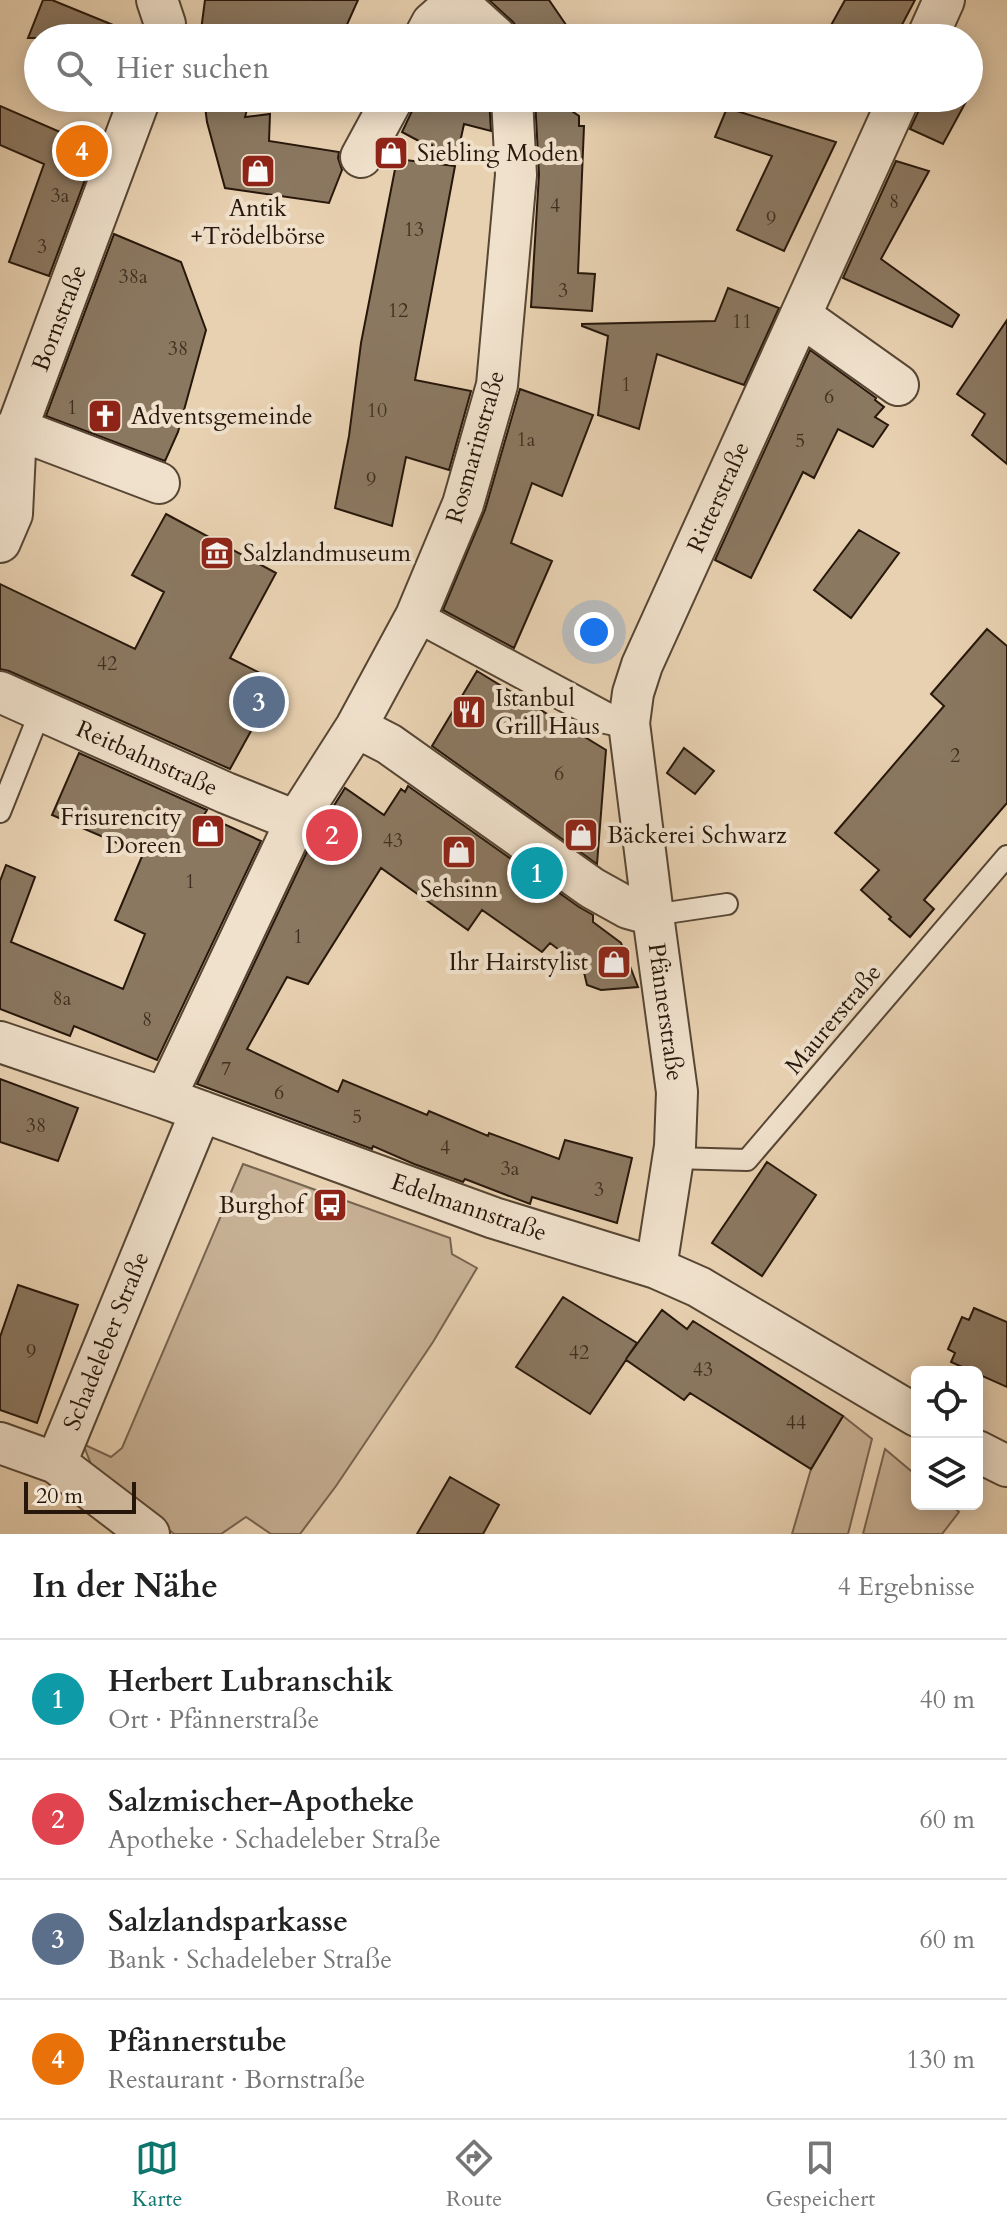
<!DOCTYPE html>
<html lang="de">
<meta charset="utf-8">
<style>
:root{--surface:#fff;--page:#f6f6f6;--text:#222;--muted:#767676;--line:#e0e0e0;--accent:#0f766e}
body{margin:0;font-family:Cardo,serif;background:var(--page);color:var(--text)}
.controls{position:absolute;right:24px;bottom:24px;display:grid;overflow:hidden;border-radius:12px;box-shadow:0 4px 20px #0003}
.controls button{width:72px;height:72px;display:grid;place-items:center;padding:0;border:0;border-bottom:2px solid var(--line);background:var(--surface);color:var(--text);font:40px sans-serif}
.scale{position:absolute;left:24px;bottom:20px;width:112px;box-sizing:border-box;padding-left:8px;border:4px solid #27170b;border-top:0;font-size:22px;line-height:28px;white-space:nowrap;color:#27170b;-webkit-text-stroke:6px #f0e1cc;paint-order:stroke}
.you{position:absolute;left:594px;top:632px;width:28px;height:28px;margin:-20px;border:6px solid #fff;border-radius:50%;background:#1a73e8;box-shadow:0 0 0 12px #1a73e833}
.badge{display:grid;place-items:center;width:52px;height:52px;border-radius:50%;background:var(--accent);color:#fff;font-size:26px;font-weight:700}
.pin{position:absolute;translate:-50% -50%;border:4px solid #fff;box-shadow:0 2px 8px #0006}
.list{margin:0;padding:0;list-style:none}
h2{display:flex;justify-content:space-between;align-items:center;height:104px;margin:0;padding:0 32px;font-size:34px}
h2 small{font-size:26px;font-weight:400;color:var(--muted)}
.list li{display:grid;grid-template-columns:52px 1fr auto;gap:24px;align-items:center;box-sizing:border-box;height:120px;padding:0 32px;border-top:2px solid var(--line)}
.list b{display:block;font-size:30px;white-space:nowrap}
.list p{margin:0;font-size:26px;white-space:nowrap;color:var(--muted)}
.list em{font-size:26px;font-style:normal;color:var(--muted)}
.icon{flex:none;width:44px;height:44px;fill:none;stroke:currentColor;stroke-width:2;stroke-linecap:round;stroke-linejoin:round}
.map{position:relative;flex:none;width:1007px;height:1534px;overflow:hidden}
.search{position:absolute;background:var(--surface);box-shadow:0 4px 20px #0003;left:24px;right:24px;top:24px;height:88px;display:flex;align-items:center;gap:20px;box-sizing:border-box;padding:0 28px;border-radius:44px;color:var(--muted);font-size:30px}
.sheet{height:584px;background:var(--surface)}
nav{display:flex;justify-content:space-around;align-items:center;box-sizing:border-box;height:112px;border-top:2px solid var(--line);background:var(--surface);font-size:22px;color:var(--muted)}
nav a{display:grid;justify-items:center;gap:4px}
nav .on{color:var(--accent)}
.map>svg:first-child{display:block}
.green{fill:#c7b195;stroke:#776450;stroke-width:2}
.building{fill:#8b7861;stroke:#27170b;stroke-width:2}
.lines{fill:none;stroke-linecap:round;stroke-linejoin:round}
.service-casing{stroke:#574634;stroke-width:24}
.pedestrian-casing{stroke:#574634;stroke-width:34}
.minor-casing{stroke:#574634;stroke-width:44}
.service{stroke:#f0e1cc;stroke-width:20}
.pedestrian{stroke:#f0e1cc;stroke-width:30}
.minor{stroke:#f0e1cc;stroke-width:40}
.labels{text-anchor:middle;stroke-width:8;stroke-linejoin:round;paint-order:stroke}
.number-label{font-size:20px;fill:#402f20}
.poi-label{font-size:24px;fill:#27170b;stroke:#f0e1cc;text-anchor:start}
.street-label{font-size:24px;fill:#27170b;stroke:#f0e1cc}
</style>
<div class="map">
<svg width="1007" height="1534" viewBox="0 0 1007 1534">
<rect width="100%" height="100%" fill="#e8d1b1"/>
<filter id="stains"><feTurbulence type="fractalNoise" baseFrequency=".0025" numOctaves="4"/><feColorMatrix values="0 0 0 0 .2 0 0 0 0 .09 0 0 0 0 .02 0 0 0 .5 -.17"/></filter>
<radialGradient id="worn" r=".72"><stop offset=".6" stop-color="#630" stop-opacity="0"/><stop offset="1" stop-color="#630" stop-opacity=".3"/></radialGradient>
<path class="green" d="M243,1164l207,74 2,16 25,14 -44,74 -97,144 -36,48h-29l-25,-17 -25,17h-47l-83,-70 -8,-20 28,13 11,-9z
M843,1416l29,23 -24,95h-56l19,-65z
M885,1449l32,27v28h33l9,8 -17,22h-79z"/>
<path class="building" d="M43,0h9l88,36v2h-112z
M205,0h153l-17,38h-141z
M489,0h60l26,38h-56v-8l-6,-8z
M845,0h70l-20,38h-71z
M204,98h46l-5,19 25,-3 -1,27 70,11 -1,6 4,12 -13,33 -104,-15 -18,-66z
M416,98h73l2,33 -27,-7 -8,37 -54,-29 11,-23z
M535,98h18l26,18v10h5l-6,147 17,1 -3,37 -61,-4 8,-133z
M922,98h46l-25,46 -33,-15 10,-21z
M0,106l97,42 -48,128 -40,-14 35,-98 -44,-19z
M727,108l109,34 -52,109 -47,-21 35,-74 -57,-19z
M397,159l58,7 -40,214 56,11 -22,79 -43,-13 -14,69 -57,-18 14,-72 12,-93z
M896,161l33,10 -48,88 78,56 -7,12 -109,-49z
M114,234l67,28 25,68 -28,102 -13,29 -119,-45z
M728,288l51,20 -35,77 -87,-31 -18,75 -41,-14 10,-79 -26,-10v-2l133,-3z
M1007,320v144l-35,-29 13,-21 -28,-20z
M810,350l66,48 -1,2 9,7 -9,10 13,8 -15,22 -35,-18 -24,49 -11,-6 -52,106 -36,-18z
M520,389l73,26 -31,81 -30,-13 -21,60 41,18 -38,87 -71,-38 42,-100z
M166,514l110,59 -46,85 48,24 -48,87 -221,-98 -9,-2v-85l135,65 29,-57 -32,-17z
M859,530l40,23 -48,65 -37,-28z
M987,629l20,17v157l-83,97 10,9 -24,28 -21,-18 2,-2 -30,-27 18,-20 -44,-37 109,-127 -13,-12z
M477,671l129,79 -9,114 -165,-118z
M684,748l30,23 -19,23 -28,-21z
M79,753l128,57 -3,5 57,26 -104,219 -83,-34 -4,10 -70,-27v-128l6,-16 29,12 -24,65 112,47 22,-55 -30,-14 28,-66 -91,-39z
M408,786l171,121 14,8v7l28,21 17,44 -37,3 -14,-5 -4,-17 -33,-25 -8,9 -60,-42 -14,20 -87,-62 -73,116 -21,-7 -40,72 91,43 5,-12 84,35 2,-4 59,25 1,-3 70,26 6,-19 67,18 -15,65 -85,-26 -2,7 -65,-25 -2,3 -49,-18 -41,-18 -1,3 -175,-65 116,-245 32,-51 39,27 17,-26 4,3z
M0,1079l78,29 -20,53 -58,-19z
M767,1162l49,33 -54,81 -50,-33z
M18,1285l60,20 -41,118 -37,-13v-73z
M563,1297l74,46 -11,16 36,-49 25,19 6,-8 150,95 -32,53 -121,-76 -6,7 -58,-40 -36,54 -74,-47z
M974,1308l33,14v65l-56,-25 4,-9 -7,-4 14,-32 7,3z
M450,1477l49,28 -16,29h-66z"/>
<g class="lines">
<g class="service-casing">
<path id="service" d="M0,812l40,-100
M653,915l74,-11
M673,1158l74,2 260,-304"/>
</g>
<g class="pedestrian-casing">
<path id="pedestrian" d="M416,616l190,102 23,5"/>
</g>
<g class="minor-casing">
<path id="minor" d="M157,0l8,24 -3,14
M452,0l5,2 40,36
M424,38l8,-15 26,-23
M927,38l17,-38
M361,157l32,-59
M801,316l97,69
M0,435l16,-4 19,5 124,47
M0,542l12,-28 4,-83 124,-333
M0,692l226,101 70,28
M356,727l33,17 203,144 36,20 25,7 24,177 -2,54 -19,122
M653,915l-24,-192 4,-30 9,-28 257,-567
M0,1042l165,56 329,120 162,50 43,19 218,129
M165,1098l131,-277 60,-94 60,-111 47,-112 34,-119 19,-210 -4,-77
M0,1443l56,20
M977,1451l30,15
M149,1534l-93,-71 145,-352"/>
</g>
<use href="#service" class="service"/>
<use href="#pedestrian" class="pedestrian"/>
<use href="#minor" class="minor"/>
</g>
<defs>
<g id="shop-square" transform="scale(1.8)"><rect x="-9" y="-9" width="18" height="18" rx="4" fill="#8f2418" stroke="#f0e1cc"/><path d="M-5-2.5h2.3a2.7 3.5 0 0 1 5.4 0H5L5.5 6h-11ZM-1.5-2.5h3a1.5 2.3 0 0 0-3 0Z" fill="#fff"/></g>
<g id="church-square" transform="scale(1.8)"><rect x="-9" y="-9" width="18" height="18" rx="4" fill="#8f2418" stroke="#f0e1cc"/><path d="M-1.2-6h2.4v3.5h3.3v2.4h-3.3V6h-2.4V-.1h-3.3v-2.4h3.3Z" fill="#fff"/></g>
<g id="museum-square" transform="scale(1.8)"><rect x="-9" y="-9" width="18" height="18" rx="4" fill="#8f2418" stroke="#f0e1cc"/><path d="M0-6L6-3V-2H-6V-3ZM-5-1h2V3h-2ZM-1-1h2V3h-2ZM3-1h2V3H3ZM-6 4H6V6H-6Z" fill="#fff"/></g>
<g id="restaurant-square" transform="scale(1.8)"><rect x="-9" y="-9" width="18" height="18" rx="4" fill="#8f2418" stroke="#f0e1cc"/><path d="M-5-6h1v4h1v-4h1v4h1v-4h1v5L-1.5 .5V6h-2V.5L-5-1ZM5-6V6H3V1.5H1.5Q1.5-4 5-6Z" fill="#fff"/></g>
<g id="bus-square" transform="scale(1.8)"><rect x="-9" y="-9" width="18" height="18" rx="4" fill="#8f2418" stroke="#f0e1cc"/><path d="M-5-6H5V4H4V6H2V4H-2V6H-4V4H-5ZM-3.5-4V0h7V-4ZM-3.5 1.2v1.5H-2V1.2ZM2 1.2v1.5H3.5V1.2Z" fill="#fff"/></g>
</defs>
<g fill-rule="evenodd">
<use href="#shop-square" x="391" y="153"/>
<use href="#shop-square" x="258" y="171"/>
<use href="#church-square" x="105" y="416"/>
<use href="#museum-square" x="217" y="553"/>
<use href="#restaurant-square" x="469" y="712"/>
<use href="#shop-square" x="208" y="831"/>
<use href="#shop-square" x="581" y="835"/>
<use href="#shop-square" x="459" y="852"/>
<use href="#shop-square" x="614" y="962"/>
<use href="#bus-square" x="330" y="1205"/>
</g>
<g class="labels">
<g class="number-label">
<text x="60" y="202">3a</text>
<text x="894" y="208">8</text>
<text x="555" y="212">4</text>
<text x="771" y="225">9</text>
<text x="414" y="236">13</text>
<text x="42" y="253">3</text>
<text x="133" y="283">38a</text>
<text x="563" y="297">3</text>
<text x="398" y="317">12</text>
<text x="742" y="328">11</text>
<text x="178" y="355">38</text>
<text x="626" y="391">1</text>
<text x="829" y="403">6</text>
<text x="72" y="414">1</text>
<text x="377" y="417">10</text>
<text x="526" y="446">1a</text>
<text x="800" y="447">5</text>
<text x="371" y="486">9</text>
<text x="107" y="670">42</text>
<text x="955" y="762">2</text>
<text x="559" y="780">6</text>
<text x="393" y="847">43</text>
<text x="190" y="888">1</text>
<text x="298" y="943">1</text>
<text x="62" y="1005">8a</text>
<text x="147" y="1026">8</text>
<text x="226" y="1075">7</text>
<text x="279" y="1099">6</text>
<text x="357" y="1123">5</text>
<text x="36" y="1132">38</text>
<text x="445" y="1154">4</text>
<text x="510" y="1175">3a</text>
<text x="599" y="1196">3</text>
<text x="31" y="1358">9</text>
<text x="579" y="1359">42</text>
<text x="703" y="1376">43</text>
<text x="796" y="1429">44</text>
</g>
<g class="poi-label">
<text x="417" y="161">Siebling Moden</text>
<text x="258" y="216" text-anchor="middle">Antik<tspan x="258" dy="28">+Trödelbörse</tspan></text>
<text x="131" y="424">Adventsgemeinde</text>
<text x="243" y="561">Salzlandmuseum</text>
<text x="495" y="706">Istanbul<tspan x="495" dy="28">Grill Haus</tspan></text>
<text x="182" y="825" text-anchor="end">Frisurencity<tspan x="182" dy="28">Doreen</tspan></text>
<text x="607" y="843">Bäckerei Schwarz</text>
<text x="459" y="897" text-anchor="middle">Sehsinn</text>
<text x="588" y="970" text-anchor="end">Ihr Hairstylist</text>
<text x="304" y="1213" text-anchor="end">Burghof</text>
</g>
<g class="street-label">
<text transform="translate(59 318) rotate(-69)" y="8">Bornstraße</text>
<text transform="translate(475 447) rotate(-74)" y="8">Rosmarinstraße</text>
<text transform="translate(718 497) rotate(-66)" y="8">Ritterstraße</text>
<text transform="translate(147 758) rotate(24)" y="8">Reitbahnstraße</text>
<text transform="translate(666 1012) rotate(82)" y="8">Pfännerstraße</text>
<text transform="translate(833 1019) rotate(-50)" y="8">Maurerstraße</text>
<text transform="translate(469 1207) rotate(19)" y="8">Edelmannstraße</text>
<text transform="translate(106 1341) rotate(-68)" y="8">Schadeleber Straße</text>
</g>
</g>
<rect width="100%" height="100%" filter="url(#stains)"/>
<rect width="100%" height="100%" fill="url(#worn)"/>
</svg>
<div class="controls">
<button><svg class="icon" aria-label="locate" viewBox="0 0 24 24"><circle cx="12" cy="12" r="6"/><path d="M12 2v4M12 18v4M2 12h4M18 12h4"/></svg></button>
<button><svg class="icon" aria-label="layers" viewBox="0 0 24 24"><path d="M12 4l9 5-9 5-9-5zM3 14l9 5 9-5"/></svg></button>
</div>
<div class="scale">20 m</div>
<div class="you"></div>
<div class="pin badge" style="left:537px;top:873px;background:#0f9aa8">1</div>
<div class="pin badge" style="left:332px;top:835px;background:#e0444e">2</div>
<div class="pin badge" style="left:259px;top:702px;background:#5c6f8a">3</div>
<div class="pin badge" style="left:82px;top:151px;background:#e8710a">4</div>
<div class="search"><svg class="icon" aria-label="search" viewBox="0 0 24 24"><circle cx="10" cy="10" r="6"/><path d="M15 15l6 6"/></svg>Hier suchen</div>
</div>
<section class="sheet">
<h2>In der Nähe<small>4 Ergebnisse</small></h2>
<ul class="list">
<li><span class="badge" style="background:#0f9aa8">1</span><div><b>Herbert Lubranschik</b><p>Ort · Pfännerstraße</p></div><em>40 m</em></li>
<li><span class="badge" style="background:#e0444e">2</span><div><b>Salzmischer-Apotheke</b><p>Apotheke · Schadeleber Straße</p></div><em>60 m</em></li>
<li><span class="badge" style="background:#5c6f8a">3</span><div><b>Salzlandsparkasse</b><p>Bank · Schadeleber Straße</p></div><em>60 m</em></li>
<li><span class="badge" style="background:#e8710a">4</span><div><b>Pfännerstube</b><p>Restaurant · Bornstraße</p></div><em>130 m</em></li>
</ul>
</section>
<nav>
<a class="on"><svg class="icon" aria-label="map" viewBox="0 0 24 24"><path d="M3 6l6-2 6 2 6-2v14l-6 2-6-2-6 2zM9 4v14M15 6v14"/></svg>Karte</a>
<a><svg class="icon" aria-label="directions" viewBox="0 0 24 24"><path d="M12 3l9 9-9 9-9-9zM9 14v-3h6M13 9l2 2-2 2"/></svg>Route</a>
<a><svg class="icon" aria-label="saved" viewBox="0 0 24 24"><path d="M7 4h10v16l-5-4-5 4z"/></svg>Gespeichert</a>
</nav>
